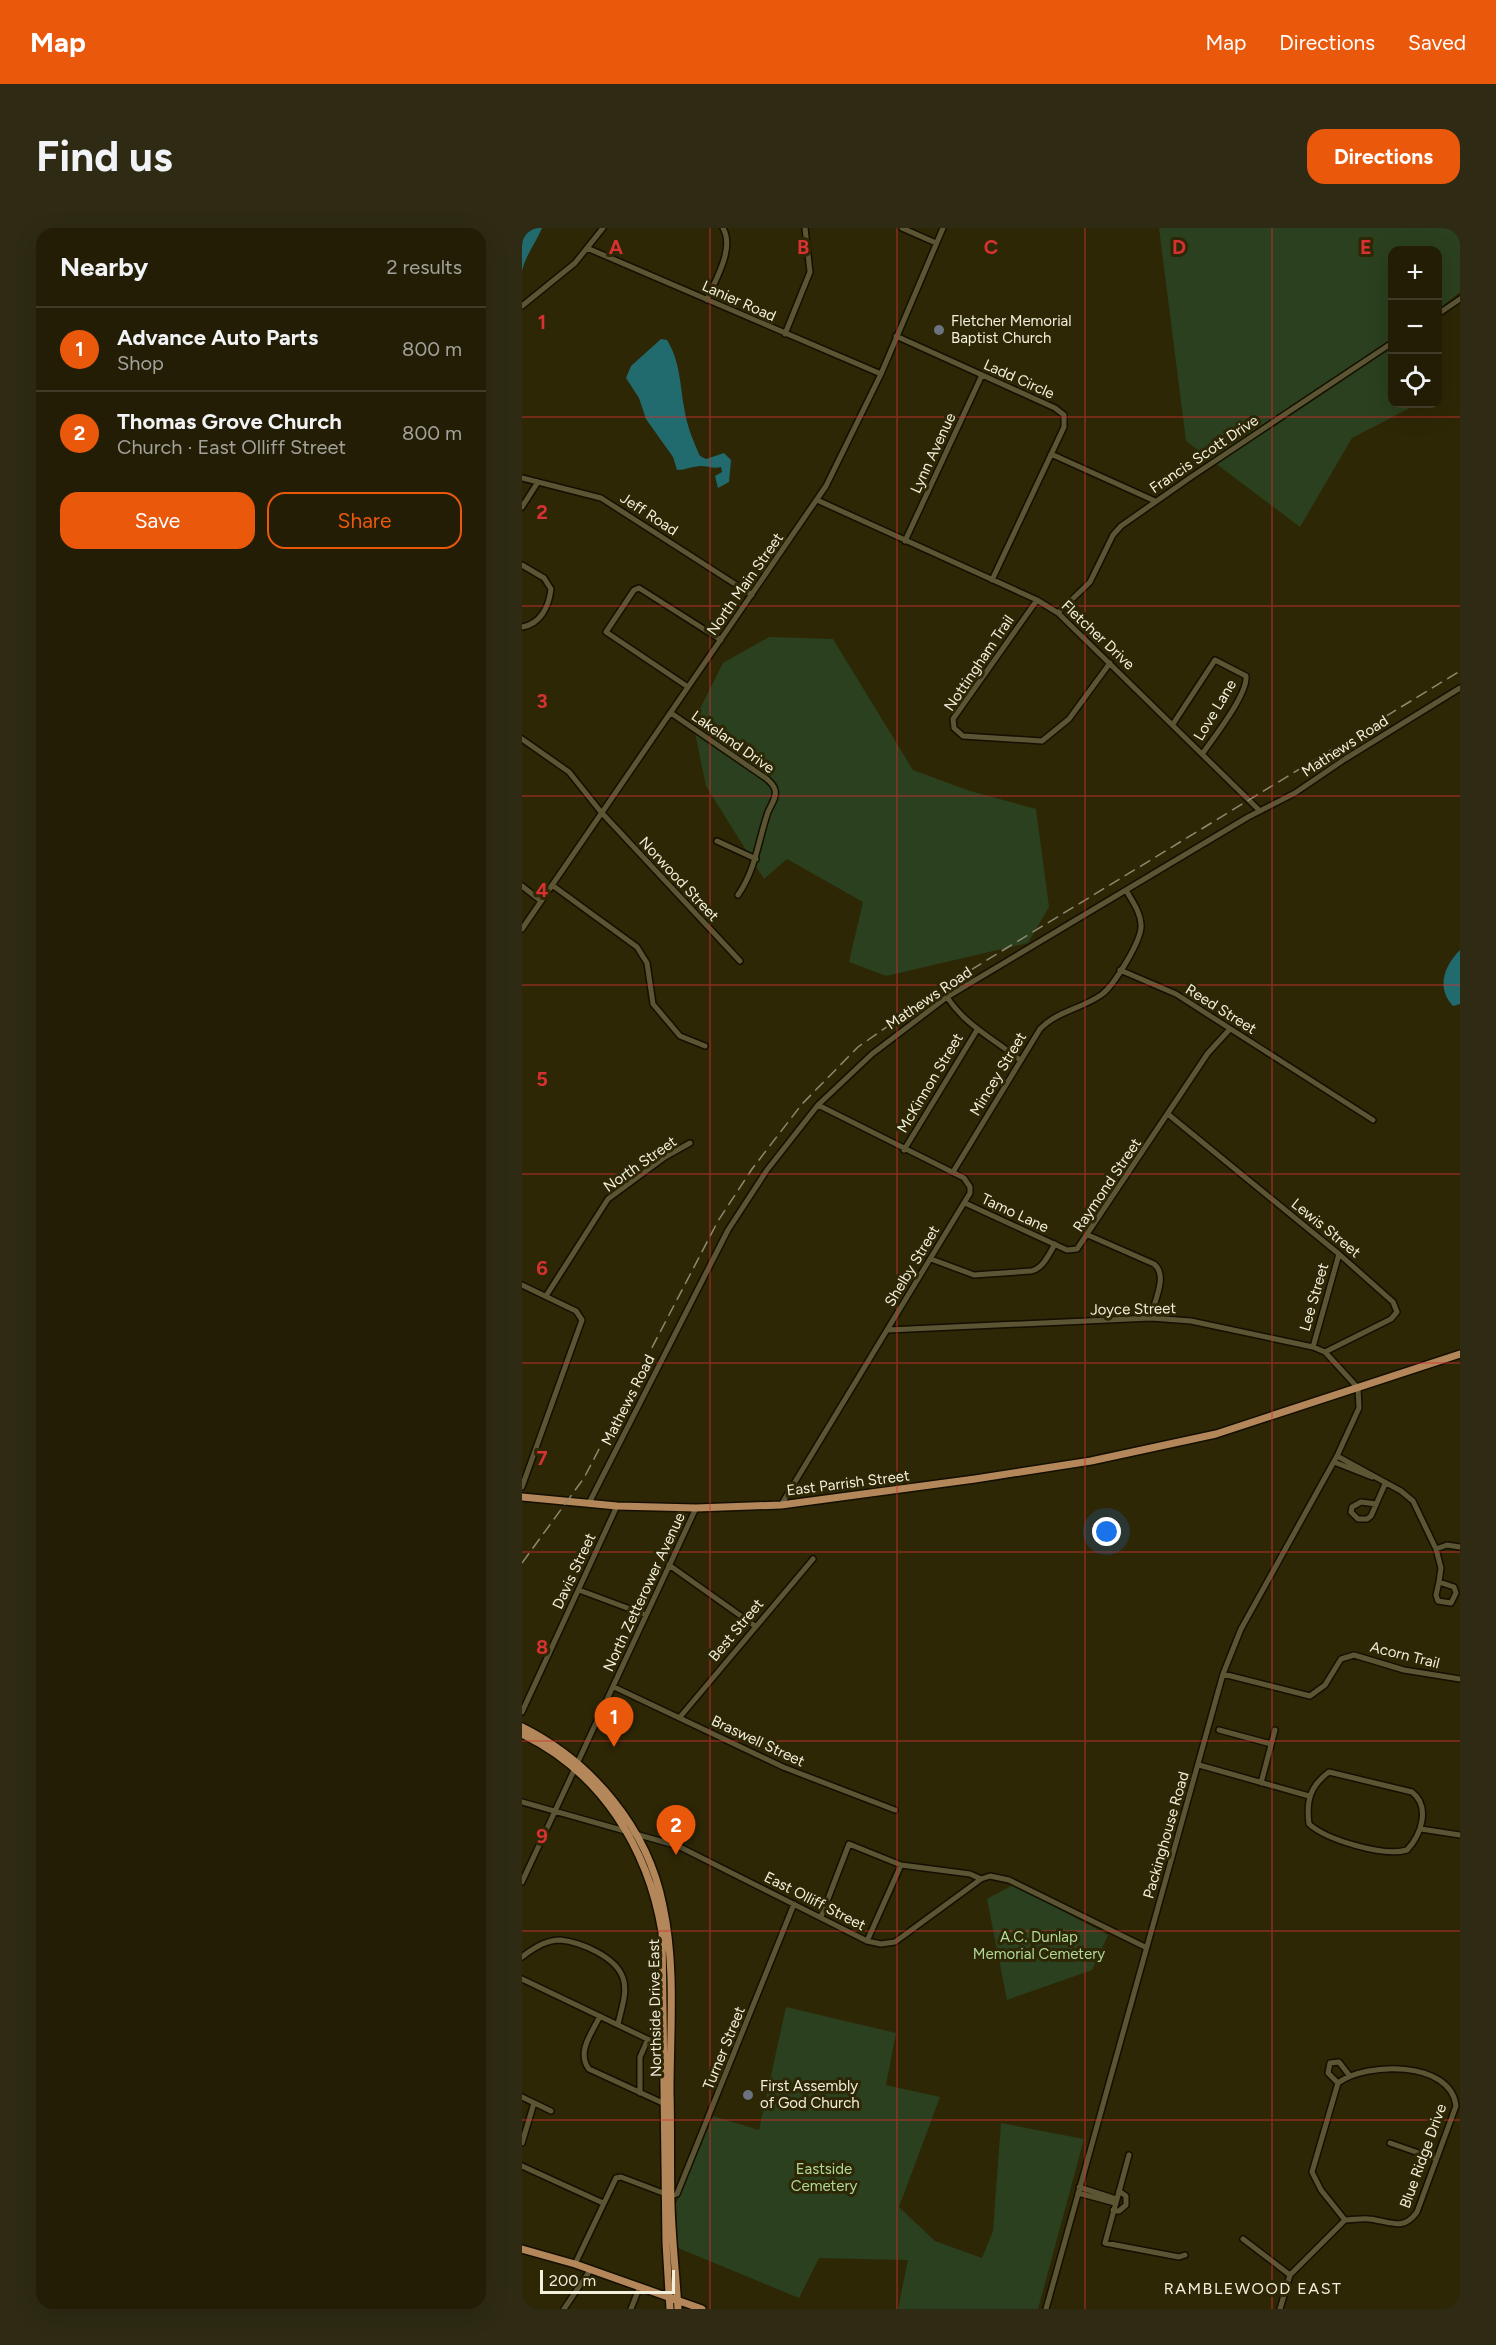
<!DOCTYPE html>
<meta charset="utf-8">
<style>
:root{--surface:#221d04;--page:#2e2a13;--text:#f1f3f6;--muted:#a2a29a;--line:#3f3b26;--accent:#ea580c}
body{margin:0;font-family:Figtree,sans-serif;background:var(--page);color:var(--text)}
.controls{position:absolute;right:18px;top:18px;display:grid;overflow:hidden;border-radius:12px;box-shadow:0 6px 24px #0002}
.controls button{width:54px;height:54px;display:grid;place-items:center;padding:0;border:0;border-bottom:2px solid var(--line);background:var(--surface);color:var(--text);font:30px sans-serif}
.scale{position:absolute;left:18px;bottom:15px;width:135px;box-sizing:border-box;padding-left:6px;border:3px solid #f2efdc;border-top:0;font-size:16px;line-height:21px;white-space:nowrap;color:#f2efdc;-webkit-text-stroke:4px #2d2706;paint-order:stroke}
.you{position:absolute;left:585px;top:1304px;width:21px;height:21px;margin:-15px;border:4px solid #fff;border-radius:50%;background:#1a73e8;box-shadow:0 0 0 9px #1a73e833}
.badge{display:grid;place-items:center;width:39px;height:39px;border-radius:50%;background:var(--accent);color:#fff;font-size:20px;font-weight:700}
.pin{position:absolute;translate:-50% -50px;filter:drop-shadow(0 2px 3px #0008)}
.pin::after{content:'';position:absolute;top:32px;width:21px;height:18px;background:inherit;clip-path:polygon(0 0,100% 0,50% 100%)}
.list{margin:0;padding:0;list-style:none}
h2{display:flex;justify-content:space-between;align-items:center;height:78px;margin:0;padding:0 24px;font-size:26px}
h2 small{font-size:20px;font-weight:400;color:var(--muted)}
.list li{display:grid;grid-template-columns:39px 1fr auto;gap:18px;align-items:center;box-sizing:border-box;height:84px;padding:0 24px;border-top:2px solid var(--line)}
.list b{display:block;font-size:22px;white-space:nowrap}
.list p{margin:0;font-size:20px;white-space:nowrap;color:var(--muted)}
.list em{font-size:20px;font-style:normal;color:var(--muted)}
.actions{display:flex;gap:12px;padding:18px 24px}
.actions a{flex:1;padding:14px 0;border:2px solid var(--accent);border-radius:18px;text-align:center;font-size:21px;color:var(--accent)}
.actions .main{background:var(--accent);color:#fff}
.icon{flex:none;width:33px;height:33px;fill:none;stroke:currentColor;stroke-width:2;stroke-linecap:round;stroke-linejoin:round}
.map{position:relative;flex:none;width:938px;height:2081px;overflow:hidden;border-radius:18px}
header{display:flex;align-items:center;gap:36px;box-sizing:border-box;height:84px;padding:0 30px;background:var(--accent);color:#fff}
header strong{font-size:28px}
nav{display:flex;gap:33px;margin-inline-start:auto;font-size:21px}
.intro{display:flex;align-items:center;justify-content:space-between;box-sizing:border-box;height:144px;padding:0 36px}
h1{margin:0;font-size:42px}
.button{padding:15px 27px;border-radius:18px;background:var(--accent);color:#fff;font-size:21px;font-weight:700}
main{display:flex;gap:36px;padding:0 36px}
aside{flex:1;background:var(--surface);border-radius:18px;box-shadow:0 6px 24px #0002}
.map>svg:first-child{display:block}
.green{fill:#2b401e}
.water{fill:#216a6d}
.lines{fill:none;stroke-linecap:round;stroke-linejoin:round}
.minor-casing{stroke:#140f00;stroke-width:8}
.major-casing{stroke:#140f00;stroke-width:10}
.minor{stroke:#5b5534;stroke-width:5}
.major{stroke:#b3875a;stroke-width:7}
.rail{stroke:#8e8a70;stroke-width:1.5;stroke-dasharray:12 6;stroke-linecap:butt}
.grid{fill:none;stroke:#d73231;stroke-width:1.5;stroke-opacity:0.55}
.worship-dot{fill:#6b7280;stroke:#2d2706;stroke-width:2}
.labels{text-anchor:middle;stroke-width:6;stroke-linejoin:round;paint-order:stroke}
.street-label{font-size:15px;fill:#f2efdc;stroke:#2d2706}
.poi-label{font-size:15px;fill:#f2efdc;stroke:#2d2706;text-anchor:start}
.park-label{font-size:15px;fill:#b0da98;stroke:#2d2706}
.neighbourhood-label{font-size:16px;letter-spacing:1.5px;fill:#f2efdc;stroke:#2d2706}
.grid-label{font-size:20px;text-anchor:middle;font-weight:bold;fill:#d73231;stroke:#2d2706;stroke-width:6;stroke-linejoin:round;paint-order:stroke}
</style>
<header>
<strong>Map</strong>
<nav><a>Map</a><a>Directions</a><a>Saved</a></nav>
</header>
<div class="intro"><h1>Find us</h1><a class="button">Directions</a></div>
<main>
<aside>
<h2>Nearby<small>2 results</small></h2>
<ul class="list">
<li><span class="badge">1</span><div><b>Advance Auto Parts</b><p>Shop</p></div><em>800 m</em></li>
<li><span class="badge">2</span><div><b>Thomas Grove Church</b><p>Church · East Olliff Street</p></div><em>800 m</em></li>
</ul>
<div class="actions"><a class="main">Save</a><a>Share</a></div>
</aside>
<div class="map">
<svg width="938" height="2081" viewBox="0 0 938 2081">
<rect width="100%" height="100%" fill="#2d2706"/>
<path class="green" d="M637,0h301v64l-22,18v-60h-46v154h18l-2,5 -56,29 -52,89 -114,-86z
M247,409l64,2 80,131 57,21 66,18 13,98 -21,36 -142,33 -37,-14 14,-60 -76,-43 -23,20 -58,-93 -13,-63 30,-60z
M491,1657l95,50 -16,35 -85,30 -20,-101z
M264,1779l110,26 -10,52 54,12 -41,110 36,34 47,17 11,-27 8,-108 83,16 -46,170h-140l10,-49 -89,-2 -20,40 -121,-50 -2,-44 37,-88 46,14z"/>
<path class="water" d="M0,0h20c-6,15 -16,26 -20,43z
M139,111l6,1c13,21 13,44 17,67 2,16 9,34 16,49l6,3 18,-6 7,7 -2,22 -11,6 -3,-12 7,-4 -1,-5c-8,2 -13,-1 -20,-1 -8,0 -16,4 -24,4l-4,-13 -27,-38 -7,-21 -13,-20 5,-12z
M938,722v54l-7,2c-17,-18 -9,-40 7,-56z"/>
<g class="lines">
<g class="minor-casing">
<path id="minor" d="M380,0l34,15
M65,20l294,126
M185,72c8,-20 28,-51 16,-72
M0,78l53,-43 28,-35
M916,86l22,-15
M263,106l25,-62 -5,-44
M374,108l159,72 9,7v12l-72,153
M529,226l104,47
M0,250l79,20 151,97
M295,272l220,100 21,13 202,198
M0,279l16,-25
M383,313l77,-166
M0,337l22,13 7,11c-2,17 -10,35 -29,38
M515,372l-84,119 1,9 9,8 79,5 27,-22 41,-56
M536,385l32,-31 23,-47 8,-9 70,-49 201,-134
M166,459l-82,-55 28,-42 5,-2 82,52
M149,485l96,66c3,3 7,6 8,11 2,7 -4,15 -7,22 -10,29 -12,57 -30,83
M651,496l42,-64 31,16c2,18 -32,61 -43,77
M0,511l47,33 32,40 139,149
M195,613l39,18
M30,657l85,62 10,16 6,41 27,32 25,10
M0,658l19,15
M0,701l304,-443 55,-112 62,-146
M598,742l56,24 197,126
M425,769c19,29 47,42 73,63
M647,887l170,139 54,48 4,10 -6,7 -66,33
M382,922l73,-120
M431,944l87,-143c17,-18 41,-20 61,-34 12,-8 42,-56 40,-71 -1,-13 -9,-23 -15,-34
M443,975l102,47 10,-1 131,-196 22,-24
M566,1007l66,29c15,12 -1,38 -3,54
M409,1031l43,16 57,-4c12,-2 18,-17 24,-27
M0,1057l54,26 6,9 -60,167
M24,1068l62,-97 57,-42 25,-14
M366,1102l263,-12 40,3 122,26 12,5 33,36 1,20 -22,48 -96,173 -18,45 -177,635
M791,1119l26,-93
M815,1228l64,35 12,10 23,48 5,19 -2,14
M812,1234l38,15
M67,1275l139,-273 39,-60 51,-65 54,-51 75,-57 301,-180 47,-24 50,-34 115,-71
M854,1276l-15,-2 -9,5 -1,5 7,7h9l4,-3 14,-32
M259,1277l189,-312v-6l-6,-9 -146,-73
M914,1321l11,-4 13,2
M147,1337l86,61
M917,1354l15,5 2,6 -5,10 -13,-2 -2,-6z
M57,1362l67,25
M701,1446l87,22 15,-11 16,-26 13,-4 50,15 56,9
M92,1459l169,80 112,43
M0,1484l95,-206
M158,1489l133,-158
M697,1502l52,14
M677,1537l110,31
M807,1544l83,20c19,15 9,43 -5,58 -23,7 -80,-10 -98,-26 -3,-23 1,-38 20,-52z
M739,1555l14,-53
M0,1574l156,44 189,95 14,3 14,-2 86,-63 9,-3 19,4 136,67
M899,1601l39,6
M0,1654l174,-374
M299,1689l28,-73 52,21 69,9 11,5
M345,1713l34,-76
M0,1729c10,-8 25,-17 38,-17 21,2 56,17 63,38 5,14 -2,32 -5,46
M0,1751l142,68
M78,1788c-8,17 -24,36 -11,53l76,35
M816,1855l-10,-10 2,-10 9,-1 10,13
M118,1865v-36l8,-18
M0,1869l29,14
M0,1915l12,-40
M868,1915l46,16
M607,1927l-24,88 74,14 6,-2
M0,1938l81,37
M557,1959l37,12
M556,1965l37,10
M591,1982l6,1 7,-6v-9l-7,-5
M721,2011l47,36
M53,2036l41,-86 5,-1 50,19 6,-2 117,-290
M42,2081l27,-40
M109,2081l9,-23
M758,2081l10,-34 55,-55c8,0 17,-2 24,-1 21,2 34,13 48,-7l39,-106c-5,-46 -91,-44 -118,-23l-26,89 9,18 24,30"/>
</g>
<g class="major-casing">
<path id="major" d="M0,1269l95,9 79,2 85,-3 194,-26 116,-18 125,-27 244,-80
M0,1499c70,35 126,101 141,179 13,60 7,125 7,186 1,37 0,75 1,113 1,35 5,69 7,104
M0,1506c79,38 126,114 140,198l4,311 4,66
M0,2021l53,15 127,45"/>
</g>
<use href="#minor" class="minor"/>
<use href="#major" class="major"/>
<path class="rail" d="M0,1335l62,-85 134,-257 34,-52 50,-65 56,-57 93,-65 509,-311"/>
</g>
<path class="grid" d="M188,0v2081M375,0v2081M563,0v2081M750,0v2081M0,189h938M0,378h938M0,568h938M0,757h938M0,946h938M0,1135h938M0,1324h938M0,1513h938M0,1703h938M0,1892h938"/>
<g class="worship-dot">
<circle cx="417" cy="102" r="6"/>
<circle cx="226" cy="1867" r="6"/>
</g>
<g class="labels">
<g class="street-label">
<text transform="translate(217 73) rotate(24)" y="5">Lanier Road</text>
<text transform="translate(497 151) rotate(24)" y="5">Ladd Circle</text>
<text transform="translate(411 225) rotate(-65)" y="5">Lynn Avenue</text>
<text transform="translate(682 226) rotate(-34)" y="5">Francis Scott Drive</text>
<text transform="translate(127 286) rotate(33)" y="5">Jeff Road</text>
<text transform="translate(223 356) rotate(-55)" y="5">North Main Street</text>
<text transform="translate(576 407) rotate(43)" y="5">Fletcher Drive</text>
<text transform="translate(457 435) rotate(-56)" y="5">Nottingham Trail</text>
<text transform="translate(693 482) rotate(-59)" y="5">Love Lane</text>
<text transform="translate(211 514) rotate(35)" y="5">Lakeland Drive</text>
<text transform="translate(823 518) rotate(-33)" y="5">Mathews Road</text>
<text transform="translate(157 651) rotate(47)" y="5">Norwood Street</text>
<text transform="translate(407 770) rotate(-34)" y="5">Mathews Road</text>
<text transform="translate(699 781) rotate(32)" y="5">Reed Street</text>
<text transform="translate(476 846) rotate(-59)" y="5">Mincey Street</text>
<text transform="translate(408 855) rotate(-59)" y="5">McKinnon Street</text>
<text transform="translate(118 936) rotate(-35)" y="5">North Street</text>
<text transform="translate(585 957) rotate(-56)" y="5">Raymond Street</text>
<text transform="translate(493 985) rotate(25)" y="5">Tamo Lane</text>
<text transform="translate(804 1000) rotate(39)" y="5">Lewis Street</text>
<text transform="translate(390 1038) rotate(-59)" y="5">Shelby Street</text>
<text transform="translate(792 1069) rotate(-74)" y="5">Lee Street</text>
<text transform="translate(611 1081) rotate(-1)" y="5">Joyce Street</text>
<text transform="translate(106 1172) rotate(-63)" y="5">Mathews Road</text>
<text transform="translate(326 1255) rotate(-7)" y="5">East Parrish Street</text>
<text transform="translate(52 1343) rotate(-65)" y="5">Davis Street</text>
<text transform="translate(122 1364) rotate(-65)" y="5">North Zetterower Avenue</text>
<text transform="translate(214 1402) rotate(-50)" y="5">Best Street</text>
<text transform="translate(883 1427) rotate(14)" y="5">Acorn Trail</text>
<text transform="translate(236 1513) rotate(25)" y="5">Braswell Street</text>
<text transform="translate(644 1607) rotate(-74)" y="5">Packinghouse Road</text>
<text transform="translate(293 1673) rotate(27)" y="5">East Olliff Street</text>
<text transform="translate(133 1780) rotate(-91)" y="5">Northside Drive East</text>
<text transform="translate(202 1820) rotate(-68)" y="5">Turner Street</text>
<text transform="translate(901 1928) rotate(-70)" y="5">Blue Ridge Drive</text>
</g>
<g class="poi-label">
<text x="429" y="98">Fletcher Memorial<tspan x="429" dy="17">Baptist Church</tspan></text>
<text x="238" y="1863">First Assembly<tspan x="238" dy="17">of God Church</tspan></text>
</g>
<g class="park-label">
<text x="517" y="1714">A.C. Dunlap<tspan x="517" dy="17">Memorial Cemetery</tspan></text>
<text x="302" y="1946">Eastside<tspan x="302" dy="17">Cemetery</tspan></text>
</g>
<g class="neighbourhood-label">
<text x="731" y="2066">RAMBLEWOOD EAST</text>
</g>
</g>
<g class="grid-label">
<text x="94" y="26">A</text>
<text x="281" y="26">B</text>
<text x="469" y="26">C</text>
<text x="657" y="26">D</text>
<text x="844" y="26">E</text>
<text x="20" y="101">1</text>
<text x="20" y="291">2</text>
<text x="20" y="480">3</text>
<text x="20" y="669">4</text>
<text x="20" y="858">5</text>
<text x="20" y="1047">6</text>
<text x="20" y="1237">7</text>
<text x="20" y="1426">8</text>
<text x="20" y="1615">9</text>
</g>
</svg>
<div class="controls">
<button>+</button>
<button>−</button>
<button><svg class="icon" aria-label="locate" viewBox="0 0 24 24"><circle cx="12" cy="12" r="6"/><path d="M12 2v4M12 18v4M2 12h4M18 12h4"/></svg></button>
</div>
<div class="scale">200 m</div>
<div class="you"></div>
<div class="pin badge" style="left:92px;top:1519px">1</div>
<div class="pin badge" style="left:154px;top:1627px">2</div>
</div>
</main>
